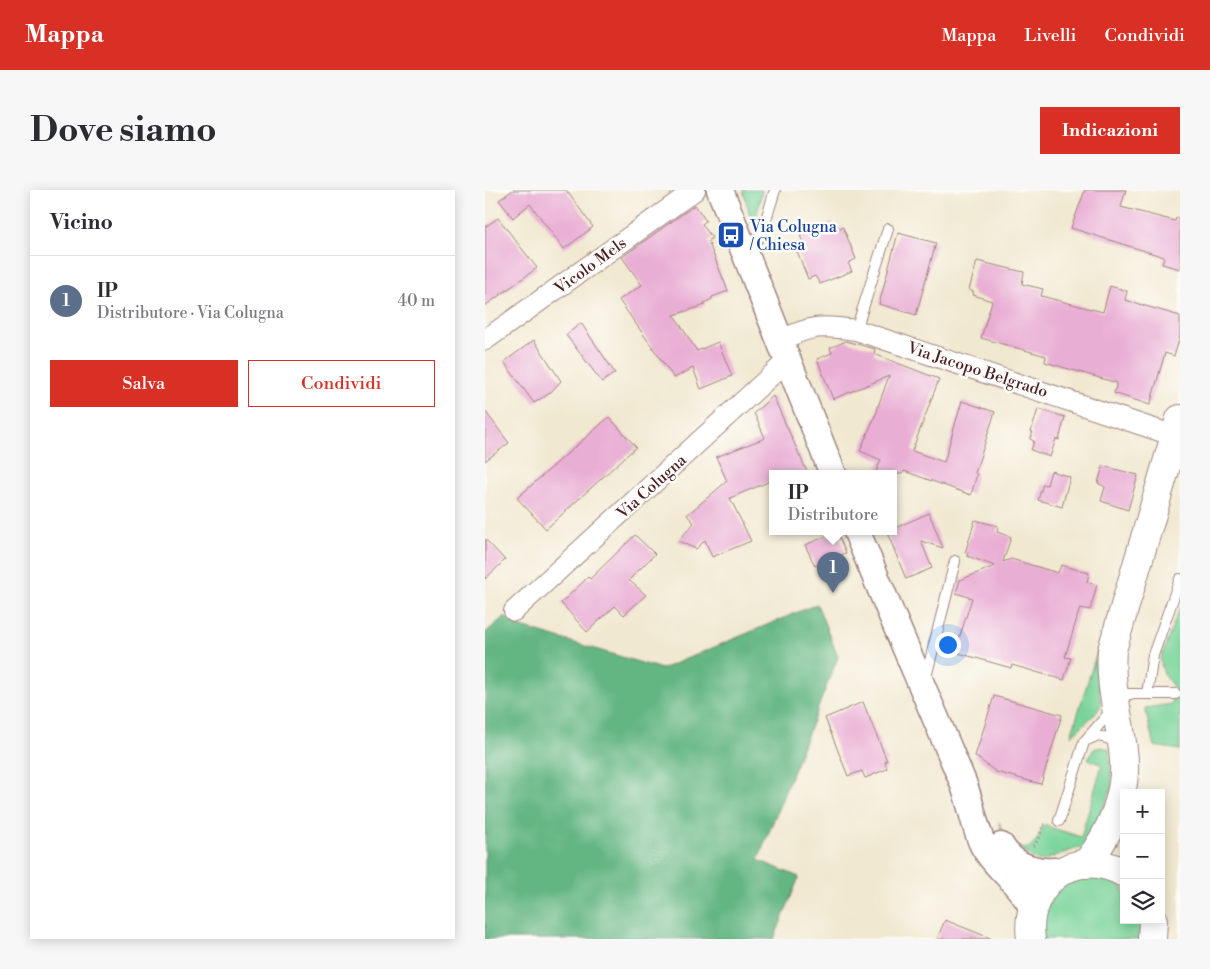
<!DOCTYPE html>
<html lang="it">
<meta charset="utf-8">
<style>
:root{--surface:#fff;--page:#f7f7f7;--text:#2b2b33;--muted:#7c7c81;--line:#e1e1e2;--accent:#d93025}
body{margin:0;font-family:"Libre Bodoni",serif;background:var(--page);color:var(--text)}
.controls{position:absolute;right:15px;bottom:15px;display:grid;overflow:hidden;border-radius:0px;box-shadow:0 2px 12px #0003}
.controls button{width:45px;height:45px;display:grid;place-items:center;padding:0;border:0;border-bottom:1px solid var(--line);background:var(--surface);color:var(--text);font:25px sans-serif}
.you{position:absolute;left:462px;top:454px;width:18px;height:18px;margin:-12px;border:4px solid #fff;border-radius:50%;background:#1a73e8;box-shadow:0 0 0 8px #1a73e833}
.badge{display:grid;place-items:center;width:32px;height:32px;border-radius:50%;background:var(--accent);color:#fff;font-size:16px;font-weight:700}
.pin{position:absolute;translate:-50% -41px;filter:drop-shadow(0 1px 2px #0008)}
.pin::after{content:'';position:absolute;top:26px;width:18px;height:15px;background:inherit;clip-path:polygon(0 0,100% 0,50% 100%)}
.popup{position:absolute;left:284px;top:280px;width:128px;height:65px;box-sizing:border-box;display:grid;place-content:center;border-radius:0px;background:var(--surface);filter:drop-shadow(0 1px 4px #0005);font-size:16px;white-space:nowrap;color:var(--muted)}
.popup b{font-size:19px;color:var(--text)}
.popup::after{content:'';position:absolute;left:50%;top:100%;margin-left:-10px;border:10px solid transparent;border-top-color:var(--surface)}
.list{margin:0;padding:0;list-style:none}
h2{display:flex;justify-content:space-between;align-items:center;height:65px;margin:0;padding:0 20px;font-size:21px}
h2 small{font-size:16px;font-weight:400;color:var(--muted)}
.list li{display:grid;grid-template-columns:32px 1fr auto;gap:15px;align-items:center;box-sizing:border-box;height:90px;padding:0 20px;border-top:1px solid var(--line)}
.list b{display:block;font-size:19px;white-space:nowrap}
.list p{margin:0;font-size:16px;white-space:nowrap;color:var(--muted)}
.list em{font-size:16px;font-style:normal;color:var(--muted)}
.actions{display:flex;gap:10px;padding:15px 20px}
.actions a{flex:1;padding:11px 0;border:1px solid var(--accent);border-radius:0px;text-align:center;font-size:18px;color:var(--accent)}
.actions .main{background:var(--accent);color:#fff}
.icon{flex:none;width:28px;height:28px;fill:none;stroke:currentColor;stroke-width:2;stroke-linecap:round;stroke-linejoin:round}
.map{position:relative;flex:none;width:695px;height:749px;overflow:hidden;border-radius:0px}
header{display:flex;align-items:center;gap:30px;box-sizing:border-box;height:70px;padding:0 25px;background:var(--accent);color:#fff}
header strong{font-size:24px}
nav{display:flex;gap:28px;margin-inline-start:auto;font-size:18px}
.intro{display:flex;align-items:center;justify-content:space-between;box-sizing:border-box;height:120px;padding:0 30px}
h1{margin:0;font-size:35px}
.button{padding:12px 22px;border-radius:0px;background:var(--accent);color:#fff;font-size:18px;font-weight:700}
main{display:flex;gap:30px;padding:0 30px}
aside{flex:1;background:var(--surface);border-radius:0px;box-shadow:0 2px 12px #0003}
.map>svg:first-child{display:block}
.green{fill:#7ad49a;stroke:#627a62}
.forest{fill:#63b682;stroke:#566a56}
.building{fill:#e9aed4}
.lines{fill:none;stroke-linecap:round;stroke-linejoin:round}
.service-casing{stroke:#9e847e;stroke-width:12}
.minor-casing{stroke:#9e847e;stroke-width:22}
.tertiary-casing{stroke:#9e847e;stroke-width:29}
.secondary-casing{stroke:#9e847e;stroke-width:30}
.path{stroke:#9e847e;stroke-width:3;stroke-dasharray:1 4;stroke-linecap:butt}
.service{stroke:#fff;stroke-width:10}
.minor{stroke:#fff;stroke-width:20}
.tertiary{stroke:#fff;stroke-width:26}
.secondary{stroke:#fff;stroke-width:28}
.labels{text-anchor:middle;stroke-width:5;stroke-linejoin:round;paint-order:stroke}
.transit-label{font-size:16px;fill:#164399;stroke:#fdfcf7;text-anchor:start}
.street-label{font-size:16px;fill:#4a1f2b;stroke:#fdfcf7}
</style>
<header>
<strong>Mappa</strong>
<nav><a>Mappa</a><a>Livelli</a><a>Condividi</a></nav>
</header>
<div class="intro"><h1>Dove siamo</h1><a class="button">Indicazioni</a></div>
<main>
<aside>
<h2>Vicino<small></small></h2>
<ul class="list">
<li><span class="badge" style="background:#5c6f8a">1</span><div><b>IP</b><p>Distributore · Via Colugna</p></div><em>40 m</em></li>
</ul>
<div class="actions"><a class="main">Salva</a><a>Condividi</a></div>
</aside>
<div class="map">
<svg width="695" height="749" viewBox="0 0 695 749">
<rect width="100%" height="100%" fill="#fdfcf7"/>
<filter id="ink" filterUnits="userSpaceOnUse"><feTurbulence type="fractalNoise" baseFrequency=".02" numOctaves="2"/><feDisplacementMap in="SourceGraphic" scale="10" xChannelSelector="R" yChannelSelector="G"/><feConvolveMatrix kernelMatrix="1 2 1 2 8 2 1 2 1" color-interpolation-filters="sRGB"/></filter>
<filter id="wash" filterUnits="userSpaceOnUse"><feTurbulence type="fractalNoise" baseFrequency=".0096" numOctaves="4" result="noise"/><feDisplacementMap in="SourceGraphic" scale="20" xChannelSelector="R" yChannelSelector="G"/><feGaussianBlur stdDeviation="1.12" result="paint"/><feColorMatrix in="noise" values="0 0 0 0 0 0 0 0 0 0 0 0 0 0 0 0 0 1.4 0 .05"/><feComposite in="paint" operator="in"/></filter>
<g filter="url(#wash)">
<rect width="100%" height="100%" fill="#f1e8d0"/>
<path class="green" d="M258,0h19l-6,29 -4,4z
M695,417v143l-26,-4 -9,-38 27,-4 2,-16 -10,-14 -4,-14z
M616,449l-4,29 4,37 -5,8 -25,23z
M616,557l8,2 3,39 -26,59 -11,2 -36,13 -35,-24 -5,-16c13,29 33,40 44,3l38,12 21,-72 -14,-6 6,-10z
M609,687l16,3 14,9v31h17l-1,19h-98c3,-40 8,-58 52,-62z"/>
<path class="forest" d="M332,414l21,53 -80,203 41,17 -25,62h-289v-306l20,-17 10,9 147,44z"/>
<g id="blocks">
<path class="building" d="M28,0h53l27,37 -29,22 -34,-45 -17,14 -14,-18z
M600,0h41l-5,17 54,14 1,-3h4v51l-18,-5 2,-7 -93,-29z
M210,15l11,16 -4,3 10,14 -4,3 20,50 -16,6v2l-8,4 1,2 -31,10 23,36 21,-9 14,34 -31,13 -8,-21 -19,10 -55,-78 23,-15 -20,-28z
M13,28l39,50 -52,38v-79z
M347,32l3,8 8,-3 13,32 -8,4 4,8 -32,13 -5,-8 -7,3 -13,-33 8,-3 -3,-8z
M413,43l38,10 -20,72 -37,-11z
M492,71l47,11 -2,12 21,5 -2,7 62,16 7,-26 17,5 -2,9 55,16v21l-6,19 -9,-3 -15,52 -36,-12 3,-10 -72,-21 1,-6 -65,-18 11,-37 -19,-6 1,-3 -5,-2z
M96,133l34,50 -13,9 -36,-47z
M49,150l27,41 -11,12 -16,10 -30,-41z
M361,151l29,8 -1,5 65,25 -27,72 32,11 18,-61 33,11 -20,61 2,1 -6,21 -67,-24 -2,3h-27l6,-14 -21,-9 18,-42h-1l12,-33 -56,23 -16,-40 15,-6 -2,-5z
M288,206l35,78h-35v6l-43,18 21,43 -39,16 -7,-17 -9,9 -18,-8 16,-18 -7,-8 40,-34 -11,-24 49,-19 -11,-25z
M553,219l27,8 -6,23 -3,-1 -6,18 -19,-7 3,-9 -4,-2 3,-7h-2z
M0,221l24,32 -24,18z
M124,227l27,30 -90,82 -29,-31z
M618,276l35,9 -10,35 -27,-9 4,-14 -7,-4z
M566,281l19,6 -8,30 -24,-7 5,-16 4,1z
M444,323l14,35 -22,-7 11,27 -26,11 -19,-47h6v-3z
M490,330l23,6 -1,6 14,5 -8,25 8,-3 47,14 3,-8 28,8 -2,9 10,3 -7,25 -10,-2 -15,49 6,1 -7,22 -52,-15 -1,3 -56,-16 17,-54 -16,-5 4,-13 35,-14 -28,-10 1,-4 -3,1z
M352,342l9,21 -31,13 -10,-21z
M150,345l20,19 -26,26 17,15 -22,20 -9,-9 -28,26 -26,-29 27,-26 2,2z
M0,349l20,21 -20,19z
M509,506l68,19 -21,69 -45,-12 -21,-16z
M378,512l24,59 -2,1 2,7 -22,9 -3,-7 -14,5 -23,-58z
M460,730l45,18v1h-53z"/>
</g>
</g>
<g filter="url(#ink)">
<use href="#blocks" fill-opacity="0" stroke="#9e847e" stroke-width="1"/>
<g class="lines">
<g class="service-casing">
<path id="service" d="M260,60l16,-14 14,-46
M371,140l32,-101
M440,491l30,-120
M639,504h52
M662,504l6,-39 27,-76
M602,550c11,-7 22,-3 31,5
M574,631l25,-79 27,-31"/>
</g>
<g class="minor-casing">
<path id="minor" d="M0,150l210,-150
M294,151c32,-16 43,-16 77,-11l319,106
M29,421l273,-250"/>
</g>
<g class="tertiary-casing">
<path id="tertiary" d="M235,0l113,284
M372,342c34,83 70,165 105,248 9,21 11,44 21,65 13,24 37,37 49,62
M516,656c13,22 38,28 62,24"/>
</g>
<g class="secondary-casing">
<path id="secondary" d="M601,674c25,-31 43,-72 37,-114 -4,-34 -14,-65 -11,-100l68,-231
M546,749c-8,-54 44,-95 93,-66
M667,749l1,-19"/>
</g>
<path class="path" d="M548,656l6,-7 4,-14h2"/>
<use href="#service" class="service"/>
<use href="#minor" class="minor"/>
<use href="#tertiary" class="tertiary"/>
<use href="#secondary" class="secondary"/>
</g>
</g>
<defs>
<g id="bus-square" transform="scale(1.4375)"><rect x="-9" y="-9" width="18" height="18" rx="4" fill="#1a4fb4" stroke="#fdfcf7"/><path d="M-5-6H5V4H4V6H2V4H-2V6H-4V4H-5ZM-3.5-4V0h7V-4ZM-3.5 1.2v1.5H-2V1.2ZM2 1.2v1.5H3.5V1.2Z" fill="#fff"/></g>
</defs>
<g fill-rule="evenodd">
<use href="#bus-square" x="246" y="45"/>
</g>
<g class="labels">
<g class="transit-label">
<text x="265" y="42">Via Colugna<tspan x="265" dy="18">/ Chiesa</tspan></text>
</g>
<g class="street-label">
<text transform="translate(105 75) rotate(-36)" y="6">Vicolo Mels</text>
<text transform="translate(493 179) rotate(18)" y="6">Via Jacopo Belgrado</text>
<text transform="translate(166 296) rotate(-42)" y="6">Via Colugna</text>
</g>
</g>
</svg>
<div class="controls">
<button>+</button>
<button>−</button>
<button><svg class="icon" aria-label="layers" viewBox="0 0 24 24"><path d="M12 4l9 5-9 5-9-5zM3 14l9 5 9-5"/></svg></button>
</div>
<div class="you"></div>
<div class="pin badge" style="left:348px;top:403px;background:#5c6f8a">1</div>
<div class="popup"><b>IP</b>Distributore</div>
</div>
</main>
